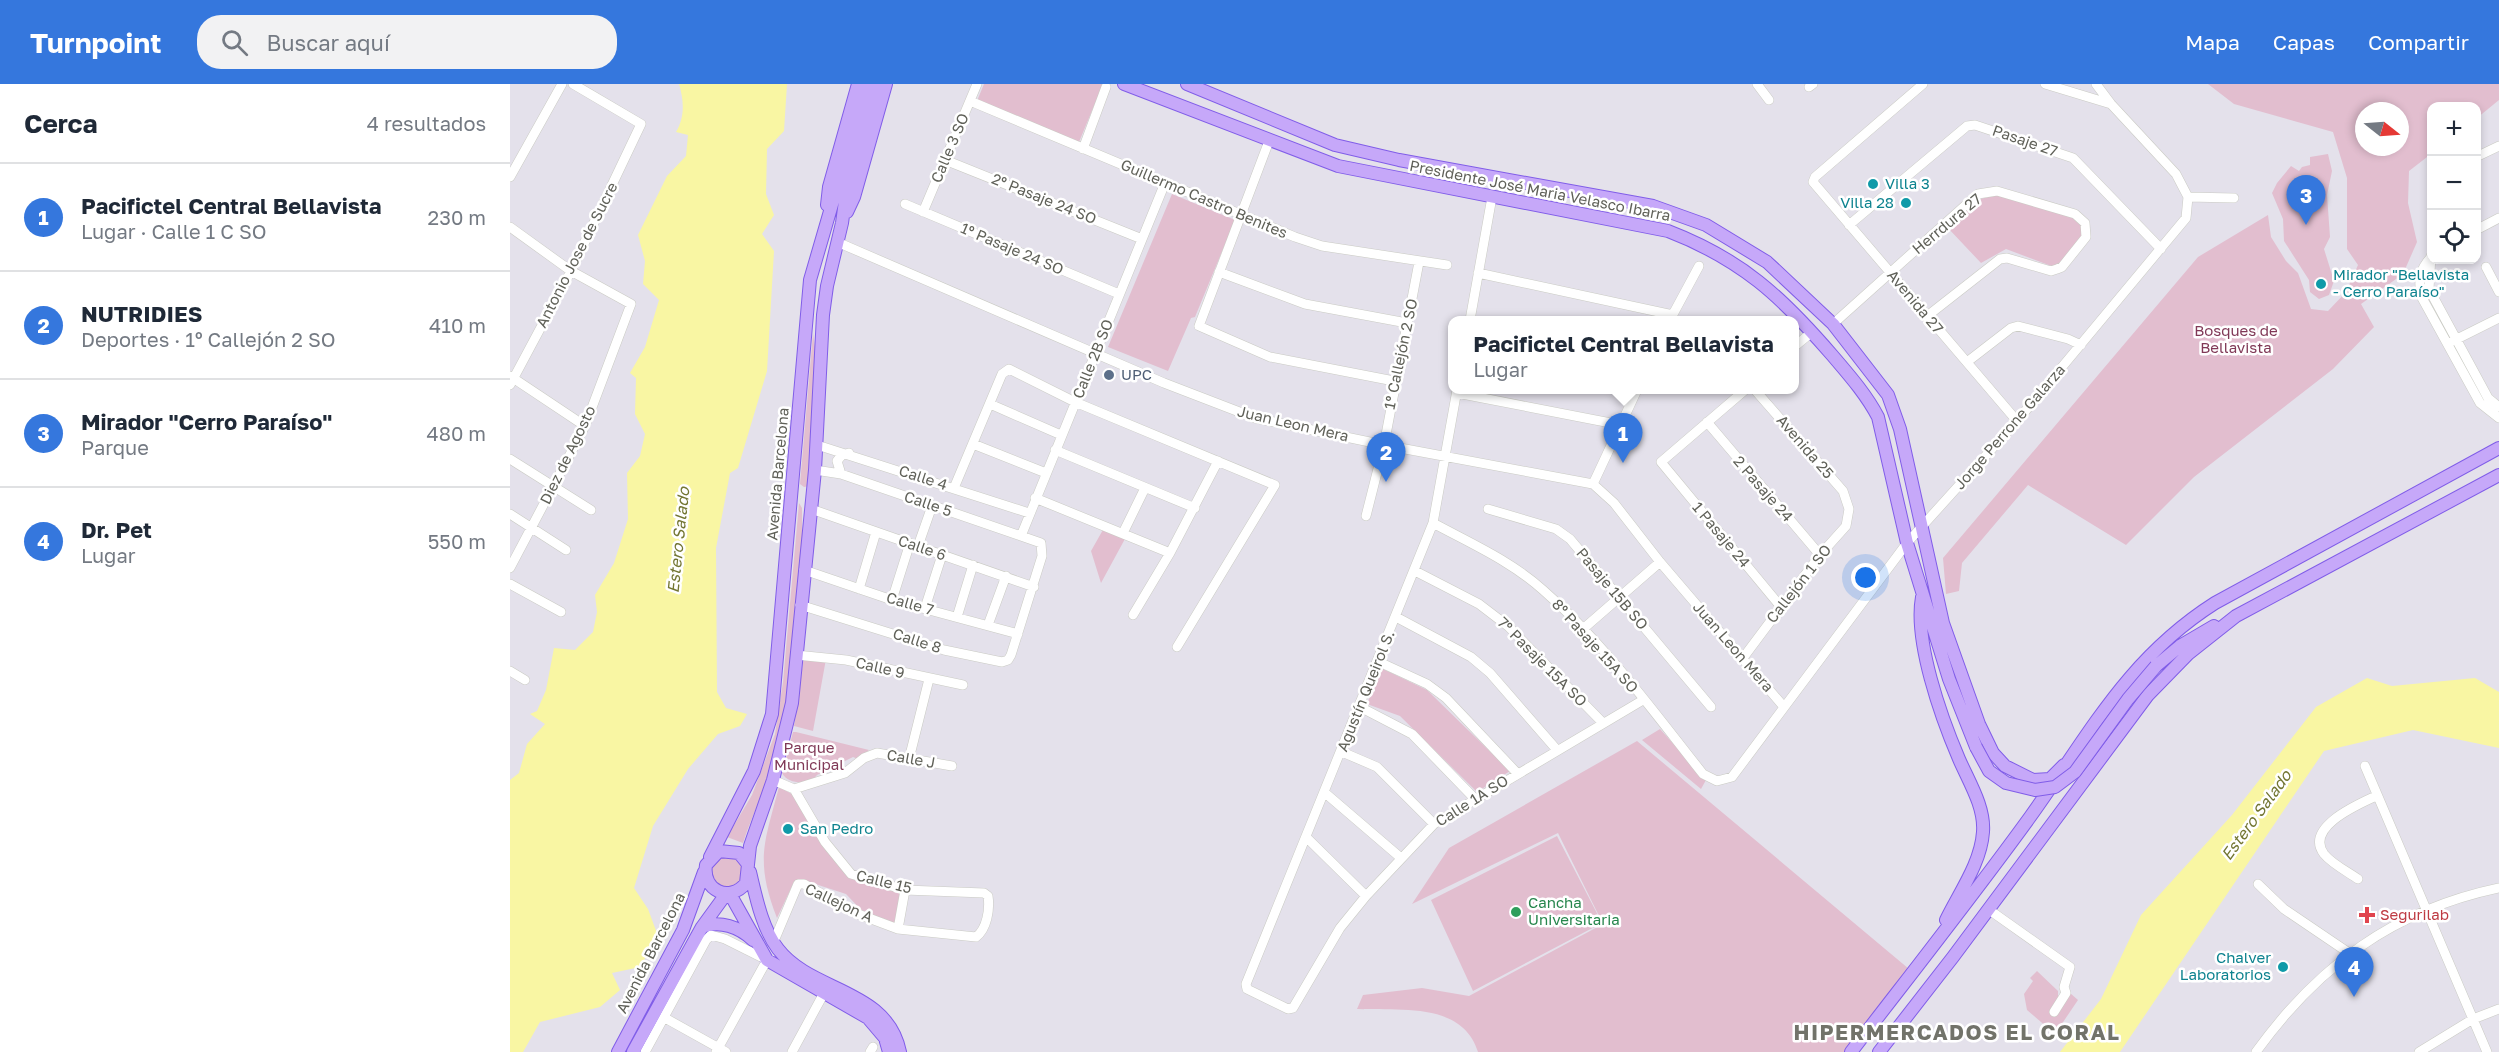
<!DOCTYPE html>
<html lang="es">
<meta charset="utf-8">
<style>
:root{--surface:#fff;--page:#f2f2f3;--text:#1f2937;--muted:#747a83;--line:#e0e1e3;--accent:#3577dd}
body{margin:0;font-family:"Golos Text",sans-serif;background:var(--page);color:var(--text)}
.controls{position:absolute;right:18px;top:18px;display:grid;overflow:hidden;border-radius:12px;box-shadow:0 3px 9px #0003}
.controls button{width:54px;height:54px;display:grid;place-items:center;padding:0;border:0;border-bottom:2px solid var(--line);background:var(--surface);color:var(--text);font:30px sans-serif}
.compass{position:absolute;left:1845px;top:18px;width:54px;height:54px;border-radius:50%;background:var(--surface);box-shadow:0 3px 9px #0003;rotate:107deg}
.you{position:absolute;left:1356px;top:494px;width:21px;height:21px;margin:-15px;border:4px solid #fff;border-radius:50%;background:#1a73e8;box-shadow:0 0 0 9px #1a73e833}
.badge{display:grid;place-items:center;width:39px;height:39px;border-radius:50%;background:var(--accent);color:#fff;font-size:20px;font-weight:700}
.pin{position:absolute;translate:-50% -50px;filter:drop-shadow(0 2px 3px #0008)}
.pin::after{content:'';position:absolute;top:32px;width:21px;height:18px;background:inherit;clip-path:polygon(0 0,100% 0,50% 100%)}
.popup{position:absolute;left:938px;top:232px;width:351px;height:78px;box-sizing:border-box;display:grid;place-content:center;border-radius:12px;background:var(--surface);filter:drop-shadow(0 2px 4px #0005);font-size:20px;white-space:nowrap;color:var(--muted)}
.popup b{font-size:22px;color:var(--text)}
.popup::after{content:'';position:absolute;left:50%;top:100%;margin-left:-12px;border:12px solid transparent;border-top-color:var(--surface)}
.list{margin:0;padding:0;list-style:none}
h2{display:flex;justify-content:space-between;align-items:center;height:78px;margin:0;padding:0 24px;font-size:26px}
h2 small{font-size:20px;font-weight:400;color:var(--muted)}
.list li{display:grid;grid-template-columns:39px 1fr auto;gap:18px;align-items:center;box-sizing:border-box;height:108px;padding:0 24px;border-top:2px solid var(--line)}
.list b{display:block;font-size:22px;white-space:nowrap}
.list p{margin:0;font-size:20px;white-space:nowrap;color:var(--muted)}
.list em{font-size:20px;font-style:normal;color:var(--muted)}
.icon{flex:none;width:33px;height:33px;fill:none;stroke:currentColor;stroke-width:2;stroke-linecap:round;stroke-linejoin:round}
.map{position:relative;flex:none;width:1989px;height:968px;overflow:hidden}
header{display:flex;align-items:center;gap:36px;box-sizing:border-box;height:84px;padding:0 30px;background:var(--accent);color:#fff}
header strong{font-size:28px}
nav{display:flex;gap:33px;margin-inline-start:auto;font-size:21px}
.search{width:420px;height:54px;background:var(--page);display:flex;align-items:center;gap:15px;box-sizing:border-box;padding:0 21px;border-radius:24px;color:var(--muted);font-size:22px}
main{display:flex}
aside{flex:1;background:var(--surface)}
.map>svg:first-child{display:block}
.green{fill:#e2becf;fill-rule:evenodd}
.water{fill:#f9f6a3}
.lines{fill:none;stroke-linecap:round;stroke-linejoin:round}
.minor-casing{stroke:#cacbc4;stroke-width:10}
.major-casing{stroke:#805de8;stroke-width:14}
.minor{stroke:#fff;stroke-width:9}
.major{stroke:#c6a8f9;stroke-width:12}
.major-bridge-casing{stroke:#805de8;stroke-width:14;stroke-linecap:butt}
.major-bridge{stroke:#c6a8f9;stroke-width:12}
.culture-dot{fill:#0f9aa8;stroke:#fff;stroke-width:2}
.service-dot{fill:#5c6f8a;stroke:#fff;stroke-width:2}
.leisure-dot{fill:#2e9e5b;stroke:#fff;stroke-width:2}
.health-dot{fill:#e0444e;stroke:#fff;stroke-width:2}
.labels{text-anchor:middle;stroke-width:5;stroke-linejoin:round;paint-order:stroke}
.street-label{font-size:15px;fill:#606159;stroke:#fff}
.culture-label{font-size:15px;fill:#0d838f;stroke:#fff;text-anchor:start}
.park-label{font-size:15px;fill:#803957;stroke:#fff}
.service-label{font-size:15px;fill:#4e5e75;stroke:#fff;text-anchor:start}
.leisure-label{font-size:15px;fill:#27864d;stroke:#fff;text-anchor:start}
.health-label{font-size:15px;fill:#be3a42;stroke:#fff;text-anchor:start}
.water-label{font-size:16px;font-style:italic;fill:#737632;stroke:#fff}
.district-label{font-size:21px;font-weight:bold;letter-spacing:1.5px;fill:#72736a;stroke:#fff}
</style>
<header>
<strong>Turnpoint</strong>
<div class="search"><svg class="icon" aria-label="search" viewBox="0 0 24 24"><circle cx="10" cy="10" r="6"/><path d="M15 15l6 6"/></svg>Buscar aquí</div>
<nav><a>Mapa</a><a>Capas</a><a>Compartir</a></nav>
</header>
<main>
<aside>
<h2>Cerca<small>4 resultados</small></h2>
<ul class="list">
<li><span class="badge">1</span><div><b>Pacifictel Central Bellavista</b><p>Lugar · Calle 1 C SO</p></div><em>230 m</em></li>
<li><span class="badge">2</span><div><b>NUTRIDIES</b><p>Deportes · 1º Callejón 2 SO</p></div><em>410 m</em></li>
<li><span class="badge">3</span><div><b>Mirador &quot;Cerro Paraíso&quot;</b><p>Parque</p></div><em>480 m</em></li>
<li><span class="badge">4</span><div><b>Dr. Pet</b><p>Lugar</p></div><em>550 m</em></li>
</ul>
</aside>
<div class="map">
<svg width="1989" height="968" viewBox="0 0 1989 968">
<rect width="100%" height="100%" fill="#e4e1eb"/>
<path class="green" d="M474,0h119l-24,58 -102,-41z
M1698,0h291v16l-22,18 -1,-12h-44l-1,48 -22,17 -1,32 9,39 -14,32 -42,30 13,23 -41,42 -139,108 -68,68 -98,-60 -66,78 -3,28 -13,3 -3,-36 255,-301 70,-42 3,22 15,24 12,12 13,36 17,2 18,-19 12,-27 -11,-16v-71l-14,-46 -99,-28zM1854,27h36v36h-36z
M1818,70l4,17 -5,24 3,42 -6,12 10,32 -5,14 -10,4 -9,-7 -1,-12 -25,-39 -1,-22 -11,-26 5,-10 14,-17 8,5 3,-4 8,-2v-8z
M662,110l63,26 -40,97 -4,1 -23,53 -60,-24z
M1487,111l75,20 10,10 1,11 -22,29 -7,2 -48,-18 -25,14 -34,-36 33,-28z
M303,249l6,43 -10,110 -5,1 -4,-3z
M289,419l3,5c1,76 -5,176 -26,249 -9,30 -24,57 -33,86l-16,-6 25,-42 23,-61 8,-52z
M594,444l22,9 -25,46 -10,-32z
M294,572l22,3 -13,72 -19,-5z
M871,584l46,22 83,81 -33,21 -77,-76 -33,-12z
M1150,645l46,51 -5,9 -59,-49z
M283,648h3l73,18 -11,9 -5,-2 -36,18 -5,6c-10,2 -24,3 -30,-8z
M1127,657l272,228 -63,83h-368c-16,-51 -79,-41 -121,-43l6,-14 59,-7 47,8 134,-72 -45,-91 -146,71 37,-56z
M269,703l13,7 59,84 51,14 -7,31 -33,-12 -16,-17 -43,-14 -9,2 -17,36c-22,-57 -13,-74 2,-131z
M1047,752l45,87 -129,68 -42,-91z
M201 788a16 16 0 1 1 32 0a16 16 0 1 1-32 0Z
M1527,887l21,20v7l-8,13 4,3 16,-21 8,7 -23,34 -28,-24 -3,-16 9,-13 -3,-3z"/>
<path class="water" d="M169,0h108l-3,47 -17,18 -1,45 8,21 -12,19 12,17 -7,120 -29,97 -8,5 -14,75 1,144 9,16 21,6 -7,12 -22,8 -30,35 -35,57 -19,62 14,21 10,27 -18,31 -28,6 8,17 -20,17 -60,15 -17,30h-13v-272l9,-7 8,-29 18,-20 -15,-10 7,-3 9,-21 8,-42 21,2 18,-18 4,-20 -2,-17 19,-32 14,-44 -1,-46 13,-17 5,-22 -10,-20 1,-36 -6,-5 15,-26 14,-47 -16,-16 2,-23 -7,-26 29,-59 19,-20 2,-21 -12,-3c9,-15 8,-31 3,-48z
M1857,594l25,8 83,-8 24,14v56l-86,-18 -89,21 -204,301h-60l41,-53 40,-84 91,-100 84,-108z"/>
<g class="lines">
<g class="minor-casing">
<path id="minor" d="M1247,0l12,16
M1413,0l-108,93 -2,5 204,239
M1535,0l66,20
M1299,3l4,-3
M460,17l325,136 27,9 125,19
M759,57l-70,185 71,31 124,24
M573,65l23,-62
M1966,73l23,-11
M435,76l197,79
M0,93l52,-93
M1678,113l46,1
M395,120l214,90
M413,128l54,-128
M1339,141l118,-99 8,-1 98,33 88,91
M0,143l61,44 60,33 -46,122 -75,142
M1966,146l23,-12
M327,158l327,141 91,35 129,27 209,39 21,19 46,59 124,145
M1921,172l-2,33 59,109 11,9
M1922,172c-12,13 -14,22 -11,40l59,107 19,15
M1976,183l13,25
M709,188l86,32 102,19
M968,189l195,42
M1161,234l28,-52
M960,236l22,-123
M1323,240l145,-130 19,-3 78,23 10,9 1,14 -24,30 -5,2 -6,2 -44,-13 -7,1 -74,58
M1943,257l46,-23
M1284,263l18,-15
M1457,278l44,-34 7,-2 50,13 13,6
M0,292l75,50
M0,301l61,-114 70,-147 -68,-40
M947,306l-24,133 -187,461 1,5 41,20 5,-1 47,-80 26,-32 68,-72 209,-124
M1235,306l-84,72 120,145
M947,309l164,32
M480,320l71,31
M1197,338l113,133
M463,360l73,29
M307,361l212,68
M545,366l140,58
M0,375l81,51
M331,390l-4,-13 5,-6 7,-2
M1083,400l44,-94
M444,404l48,-114 7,-5 66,33 200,83 -98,162
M525,414l135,55
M301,425l223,78
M978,425l68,20 14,10 141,168
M0,430l56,36
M856,432l18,-71 35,-183
M923,439c37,20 78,38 110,67 61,53 110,121 160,184l14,7 15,-4 175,-234 110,-122 169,-203 2,-21 -12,-23 -65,-70 -15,-20
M613,449l22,-45
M511,452l144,-353
M408,462l14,-40
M294,486l88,30 126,34
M905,487l64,33 30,23 94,96
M0,500l51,28
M349,505l17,-57
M382,516l18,-57
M290,521l144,45 58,12 6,-2 3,-5 31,-99 -1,-13 -20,-7 -180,-62 -26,-4
M415,524l17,-53
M623,531l37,-62 48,-92
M447,533l16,-52
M886,533l75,40 19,16 67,77
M478,541l18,-49
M1073,545l77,-67
M286,571l50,5 117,25
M1233,574l77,-103 26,-29 3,-17 -6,-18 -88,-101
M867,577l50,23 19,14 71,75
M0,587l15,9
M850,623l52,27 64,66
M832,668l35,15 57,57
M399,675l20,-80
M1855,682l122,286
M263,696l21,9 51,-16 19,-15 13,-5 75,13
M814,708l77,66
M797,754l59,58
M1848,795c-10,-7 -26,-15 -34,-25 -20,-27 35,-50 52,-58
M1748,800l26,25 65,44
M1478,825l82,58 -6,20 2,6 -12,19
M388,845l7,-39
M264,857l24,-57h6l54,30 40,15 78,8c11,-8 14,-28 12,-41l-4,-3 -79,-3 -54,-16 -26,-32 -31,-53
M155,934l61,34
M135,968l61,-112 5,-5 14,4 42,21 -51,92
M282,968l32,-59
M360,968l3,-5
M1746,968c62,-86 138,-142 243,-164
M1909,968l54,-33 26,-10"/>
</g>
<g class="major-casing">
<path id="major" d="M614,0l214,82 330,65c73,28 113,65 164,124 17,20 34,39 46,62l29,126 42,136 27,68
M677,0l148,61 64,15 254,46 53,19 61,37 66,62 55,71 12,34 43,194 36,101 14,29 12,13 28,14 17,-1 14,-14
M317,121l2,-18 29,-103
M337,128l7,-15 32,-113
M1412,513c-8,44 19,120 37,162 10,23 26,48 24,73 -2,31 -24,61 -37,88
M1646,582l24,-20 34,-20
M200,773l44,-86 18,-57 38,-434 57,-196
M237,779l-8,-10 -20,-2 -13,14c-4,26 24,38 40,18l4,-37 23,-66 19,-77 23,-233 8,-155 4,-29 15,-63 4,-29 31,-110
M240,788c6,25 12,56 28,77 34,44 109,39 122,103
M220,810l37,66 101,58 17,20 4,14
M192,843c18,-7 37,0 51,13
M108,968l65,-122 21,-58
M123,968l69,-125 24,-33
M1341,968c60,-78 121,-155 179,-235 59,-82 97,-158 185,-214l284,-155
M1369,968l74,-95 195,-262 40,-41 48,-38 263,-141"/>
</g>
<use href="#minor" class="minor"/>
<use href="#major" class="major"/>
<g class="major-bridge-casing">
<path id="major-bridge" d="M1466,663l13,24 17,12 29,7 20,-3 20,-15 53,-73 28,-33"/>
</g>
<use href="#major-bridge" class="major-bridge"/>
</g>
<g class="culture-dot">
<circle cx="1363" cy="100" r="6"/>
<circle cx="1396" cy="119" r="6"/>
<circle cx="1811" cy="200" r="6"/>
<circle cx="278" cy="745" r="6"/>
<circle cx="1773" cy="883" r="6"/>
</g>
<circle class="service-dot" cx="599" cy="291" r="6"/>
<circle class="leisure-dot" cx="1006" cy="828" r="6"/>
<path class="health-dot" d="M1854 822h6v6h6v6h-6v6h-6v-6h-6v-6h6z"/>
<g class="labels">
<g class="street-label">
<text transform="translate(1515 57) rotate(19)" y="5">Pasaje 27</text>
<text transform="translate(440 64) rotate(-67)" y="5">Calle 3 SO</text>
<text transform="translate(1030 107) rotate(11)" y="5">Presidente José Maria Velasco Ibarra</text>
<text transform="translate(534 115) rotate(22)" y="5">2º Pasaje 24 SO</text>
<text transform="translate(694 115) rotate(23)" y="5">Guillermo Castro Benites</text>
<text transform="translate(1437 140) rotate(-40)" y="5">Herrdura 27</text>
<text transform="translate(502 165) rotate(23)" y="5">1º Pasaje 24 SO</text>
<text transform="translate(67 171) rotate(-63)" y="5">Antonio Jose de Sucre</text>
<text transform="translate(1405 218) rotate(50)" y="5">Avenida 27</text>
<text transform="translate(891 270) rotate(-78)" y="5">1º Callejón 2 SO</text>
<text transform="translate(583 275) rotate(-68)" y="5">Calle 2B SO</text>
<text transform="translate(783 340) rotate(13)" y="5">Juan Leon Mera</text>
<text transform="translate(1500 343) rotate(-49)" y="5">Jorge Perrone Galarza</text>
<text transform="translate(1295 363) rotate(49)" y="5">Avenida 25</text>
<text transform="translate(58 371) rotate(-64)" y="5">Diez de Agosto</text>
<text transform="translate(268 390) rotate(-85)" y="5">Avenida Barcelona</text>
<text transform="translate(413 394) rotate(18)" y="5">Calle 4</text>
<text transform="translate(1253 405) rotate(49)" y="5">2 Pasaje 24</text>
<text transform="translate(418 420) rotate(19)" y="5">Calle 5</text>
<text transform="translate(1211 451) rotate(50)" y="5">1 Pasaje 24</text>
<text transform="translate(412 464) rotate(19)" y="5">Calle 6</text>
<text transform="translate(1289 500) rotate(-52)" y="5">Callejón 1 SO</text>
<text transform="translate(1102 505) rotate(50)" y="5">Pasaje 15B SO</text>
<text transform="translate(400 520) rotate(16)" y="5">Calle 7</text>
<text transform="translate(407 557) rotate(18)" y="5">Calle 8</text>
<text transform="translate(1085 562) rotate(48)" y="5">8º Pasaje 15A SO</text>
<text transform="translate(1223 563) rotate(49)" y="5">Juan Leon Mera</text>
<text transform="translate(1032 578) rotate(45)" y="5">7º Pasaje 15A SO</text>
<text transform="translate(370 584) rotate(13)" y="5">Calle 9</text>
<text transform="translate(856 607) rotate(-68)" y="5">Agustín Queirol S.</text>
<text transform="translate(401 675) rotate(10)" y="5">Calle J</text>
<text transform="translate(962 717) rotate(-32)" y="5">Calle 1A SO</text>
<text transform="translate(374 798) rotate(14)" y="5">Calle 15</text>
<text transform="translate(329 819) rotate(25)" y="5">Callejon A</text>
<text transform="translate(141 869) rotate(-63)" y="5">Avenida Barcelona</text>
</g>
<g class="culture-label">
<text x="1375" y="105">Villa 3</text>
<text x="1384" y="124" text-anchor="end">Villa 28</text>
<text x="1823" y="196">Mirador "Bellavista<tspan x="1823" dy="17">- Cerro Paraíso"</tspan></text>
<text x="290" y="750">San Pedro</text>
<text x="1761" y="879" text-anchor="end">Chalver<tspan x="1761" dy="17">Laboratorios</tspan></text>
</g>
<g class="park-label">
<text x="1726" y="252">Bosques de<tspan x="1726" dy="17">Bellavista</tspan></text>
<text x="299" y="669">Parque<tspan x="299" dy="17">Municipal</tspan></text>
</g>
<g class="service-label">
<text x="611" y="296">UPC</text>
</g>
<g class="leisure-label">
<text x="1018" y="824">Cancha<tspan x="1018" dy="17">Universitaria</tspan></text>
</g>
<g class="health-label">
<text x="1870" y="836">Segurilab</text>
</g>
<g class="water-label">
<text transform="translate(168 456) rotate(-84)" y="6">Estero Salado</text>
<text transform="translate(1746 731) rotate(-54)" y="6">Estero Salado</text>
</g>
<g class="district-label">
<text x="1447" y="956">HIPERMERCADOS EL CORAL</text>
</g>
</g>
</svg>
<div class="controls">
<button>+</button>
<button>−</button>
<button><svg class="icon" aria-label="locate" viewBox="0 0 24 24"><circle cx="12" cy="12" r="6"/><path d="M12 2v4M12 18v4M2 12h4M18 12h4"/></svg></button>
</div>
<svg class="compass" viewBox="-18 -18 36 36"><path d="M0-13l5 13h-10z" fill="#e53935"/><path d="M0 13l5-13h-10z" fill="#747a83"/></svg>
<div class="you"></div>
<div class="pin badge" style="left:1113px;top:379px">1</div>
<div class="popup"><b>Pacifictel Central Bellavista</b>Lugar</div>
<div class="pin badge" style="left:876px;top:398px">2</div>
<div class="pin badge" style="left:1796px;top:141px">3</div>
<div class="pin badge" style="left:1844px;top:913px">4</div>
</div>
</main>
